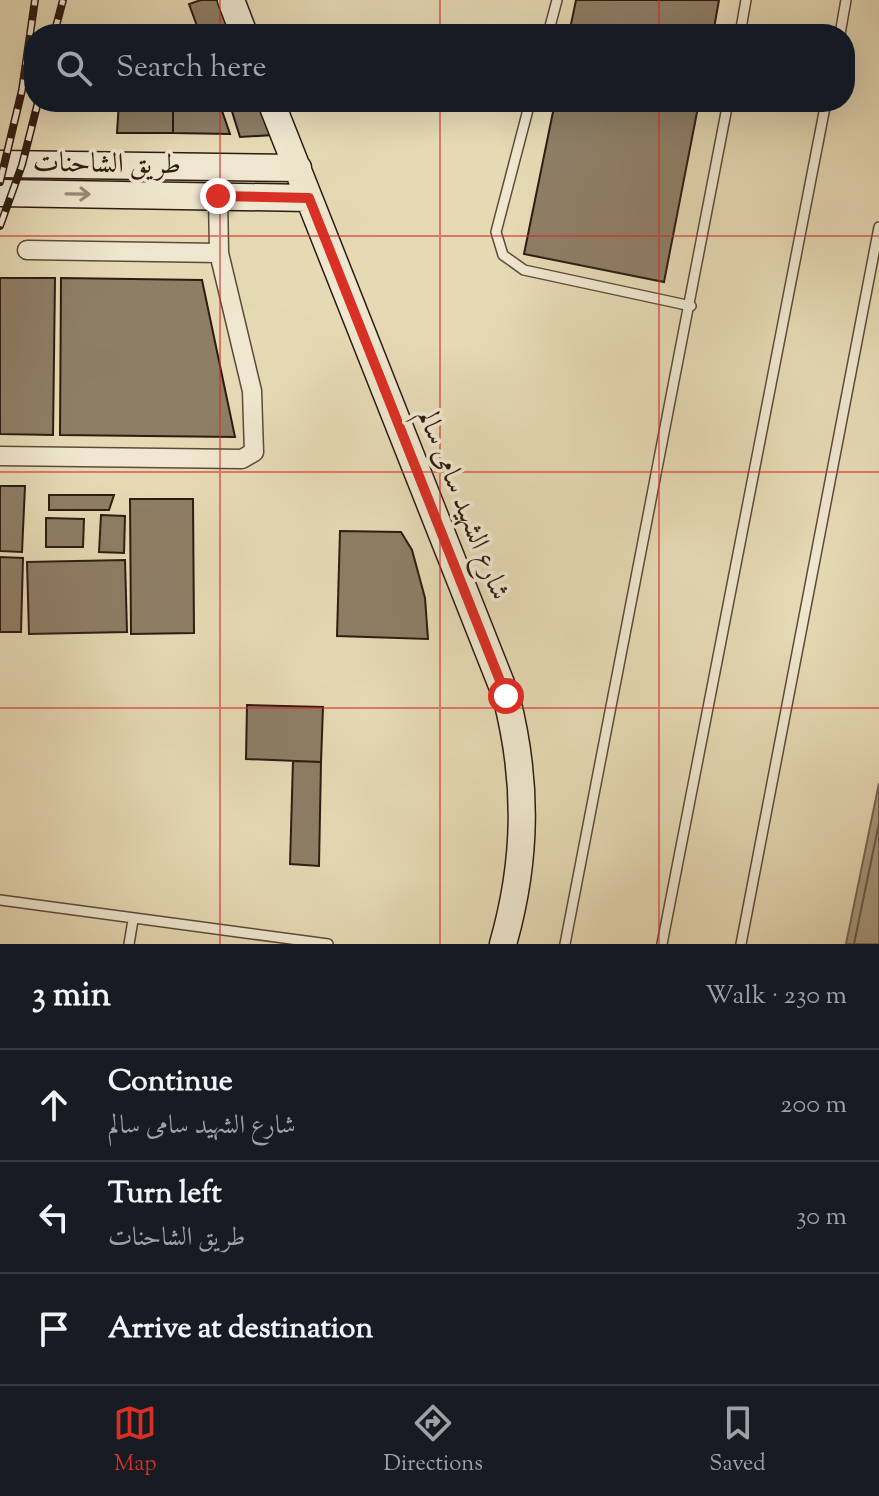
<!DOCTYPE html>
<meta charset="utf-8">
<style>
:root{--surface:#171b24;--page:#20242c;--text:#f1f3f6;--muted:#9ea1a6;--line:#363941;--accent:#d93025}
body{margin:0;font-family:"Sorts Mill Goudy",Amiri,serif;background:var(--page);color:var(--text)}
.stop{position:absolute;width:24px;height:24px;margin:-18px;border:6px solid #d93025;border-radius:50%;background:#fff}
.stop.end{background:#d93025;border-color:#fff;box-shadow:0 2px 8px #0008}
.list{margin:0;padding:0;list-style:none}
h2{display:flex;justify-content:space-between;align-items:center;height:104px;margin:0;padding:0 32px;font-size:34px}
h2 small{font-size:26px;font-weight:400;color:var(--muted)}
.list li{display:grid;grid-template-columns:52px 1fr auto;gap:24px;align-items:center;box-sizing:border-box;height:112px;padding:0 32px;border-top:2px solid var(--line)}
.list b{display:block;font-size:30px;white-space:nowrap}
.list p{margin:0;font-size:26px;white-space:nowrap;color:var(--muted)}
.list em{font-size:26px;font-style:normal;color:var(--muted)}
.icon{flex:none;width:44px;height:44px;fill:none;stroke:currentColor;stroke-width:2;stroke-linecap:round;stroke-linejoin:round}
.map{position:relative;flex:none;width:879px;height:944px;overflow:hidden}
.search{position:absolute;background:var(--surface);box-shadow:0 8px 32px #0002;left:24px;right:24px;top:24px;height:88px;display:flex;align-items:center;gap:20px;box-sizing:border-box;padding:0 28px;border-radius:32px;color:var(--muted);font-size:30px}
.sheet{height:440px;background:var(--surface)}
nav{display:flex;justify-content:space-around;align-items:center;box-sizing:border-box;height:112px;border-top:2px solid var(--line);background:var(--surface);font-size:22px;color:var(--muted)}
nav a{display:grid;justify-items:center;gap:4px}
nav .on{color:var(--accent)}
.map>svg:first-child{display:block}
.water{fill:#a7997d;stroke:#776752;stroke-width:2}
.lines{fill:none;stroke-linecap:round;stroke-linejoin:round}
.shore{stroke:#6a5a47;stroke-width:2}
.building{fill:#8e7e66;stroke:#2e1b11;stroke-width:2}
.service-casing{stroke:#5c4b3a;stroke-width:12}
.minor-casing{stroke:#5c4b3a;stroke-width:21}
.secondary-casing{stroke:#2e1b11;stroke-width:29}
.service{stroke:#efe7cf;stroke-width:9}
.minor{stroke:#efe7cf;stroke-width:18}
.secondary{stroke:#efe7cf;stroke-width:26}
.rail-casing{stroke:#2e1b11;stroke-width:8}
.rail{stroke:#efe7cf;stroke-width:5;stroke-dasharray:15;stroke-linecap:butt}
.oneway{stroke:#988b7a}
.route{stroke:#d93025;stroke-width:10}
.grid{fill:none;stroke:#d62828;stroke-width:2;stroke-opacity:0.55}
.labels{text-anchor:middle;stroke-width:7;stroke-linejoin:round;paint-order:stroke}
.street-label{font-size:28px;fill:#2e1b11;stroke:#efe7cf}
</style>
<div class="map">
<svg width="879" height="944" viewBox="0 0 879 944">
<rect width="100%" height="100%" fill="#e6dab5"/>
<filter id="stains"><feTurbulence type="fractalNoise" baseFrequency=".0025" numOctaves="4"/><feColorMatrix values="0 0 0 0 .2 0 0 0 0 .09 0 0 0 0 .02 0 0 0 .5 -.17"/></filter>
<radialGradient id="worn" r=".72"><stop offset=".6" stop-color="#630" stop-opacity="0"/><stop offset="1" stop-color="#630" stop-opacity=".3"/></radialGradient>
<path class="water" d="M879,783v161h-33z"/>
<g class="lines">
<path class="shore" d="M854,944l25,-121"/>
</g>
<path class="building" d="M201,0h17l12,34h-30l-11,-30z
M576,0h143l-6,34h-144z
M119,102h54v31h-56z
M173,102h46l11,32 -57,-1z
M229,102h31l13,33 -33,2z
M555,102h144l-35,180 -140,-28z
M0,278h55l-2,157 -53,-1z
M61,278l141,2 33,157 -175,-2z
M0,486h25l-3,66 -22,-1z
M49,495h65l-5,15h-60z
M130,499h63l1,134 -63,1z
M101,515l24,1 -1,37 -25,-1z
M46,518l38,1 -1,28h-37z
M340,531l61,1 11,18 13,48 3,41 -91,-3z
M0,557l23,1 -2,74h-21z
M125,560l2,72 -98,2 -2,-72z
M247,705l76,2 -2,55 -75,-3z
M293,761l28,1 -2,104 -29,-2z"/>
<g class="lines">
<g class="service-casing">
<path id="service" d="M548,34l9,-34
M740,34l6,-34
M840,34l6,-34
M530,102l-34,130 7,23 21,15 167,36
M0,900l328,44
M129,944l4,-24
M565,944l163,-842
M662,944l164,-842
M741,944l138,-717"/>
</g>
<g class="minor-casing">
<path id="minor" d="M27,250l192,3
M0,456l242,3 12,-7 -2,-61 -33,-138 -1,-57"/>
</g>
<g class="secondary-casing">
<path id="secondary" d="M231,0l13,34
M271,102l235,594c22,85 21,164 -3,248
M0,164l298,4
M0,193l309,5"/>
</g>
<use href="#service" class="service"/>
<use href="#minor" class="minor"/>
<use href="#secondary" class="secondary"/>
<g class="rail-casing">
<path id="rail" d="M54,34l9,-34
M0,182l22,-92 13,-90
M0,226l22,-61 16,-63"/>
</g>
<use href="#rail" class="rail"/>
</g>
<defs><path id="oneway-shaft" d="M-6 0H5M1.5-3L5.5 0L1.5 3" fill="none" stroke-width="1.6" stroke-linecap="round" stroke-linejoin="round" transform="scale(2)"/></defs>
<use class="oneway" href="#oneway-shaft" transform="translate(78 194) rotate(1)"/>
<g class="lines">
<path class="route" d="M218,196l91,2 197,498"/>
</g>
<path class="grid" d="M220,0v34M440,0v34M659,0v34M220,102v842M440,102v842M659,102v842M0,236h879M0,472h879M0,708h879"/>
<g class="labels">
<g class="street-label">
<text transform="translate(107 162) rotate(1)" y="10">طريق الشاحنات</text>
<text transform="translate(465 504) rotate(68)" y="10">شارع الشهيد سامى سالم</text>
</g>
</g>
<rect width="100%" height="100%" filter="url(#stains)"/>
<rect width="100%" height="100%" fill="url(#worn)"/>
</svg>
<div class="stop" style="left:506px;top:696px"></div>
<div class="stop end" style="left:218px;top:196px"></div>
<div class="search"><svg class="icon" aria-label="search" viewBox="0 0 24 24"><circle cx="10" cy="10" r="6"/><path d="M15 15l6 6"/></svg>Search here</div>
</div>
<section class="sheet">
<h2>3 min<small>Walk · 230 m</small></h2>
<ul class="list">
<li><svg class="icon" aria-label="ahead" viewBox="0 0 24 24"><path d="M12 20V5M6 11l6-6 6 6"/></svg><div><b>Continue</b><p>شارع الشهيد سامى سالم</p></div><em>200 m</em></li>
<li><svg class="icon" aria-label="left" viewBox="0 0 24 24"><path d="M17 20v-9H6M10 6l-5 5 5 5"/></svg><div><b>Turn left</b><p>طريق الشاحنات</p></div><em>30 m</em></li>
<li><svg class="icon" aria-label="arrive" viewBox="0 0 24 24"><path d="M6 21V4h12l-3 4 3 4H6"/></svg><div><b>Arrive at destination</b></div></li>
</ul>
</section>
<nav>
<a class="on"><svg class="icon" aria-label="map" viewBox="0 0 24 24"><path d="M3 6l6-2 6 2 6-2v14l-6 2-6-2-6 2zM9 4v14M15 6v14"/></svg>Map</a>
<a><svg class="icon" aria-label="directions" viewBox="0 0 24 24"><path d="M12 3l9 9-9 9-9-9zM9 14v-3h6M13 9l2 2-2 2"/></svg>Directions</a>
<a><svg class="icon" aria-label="saved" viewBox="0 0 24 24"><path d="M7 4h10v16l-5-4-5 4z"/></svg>Saved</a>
</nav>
